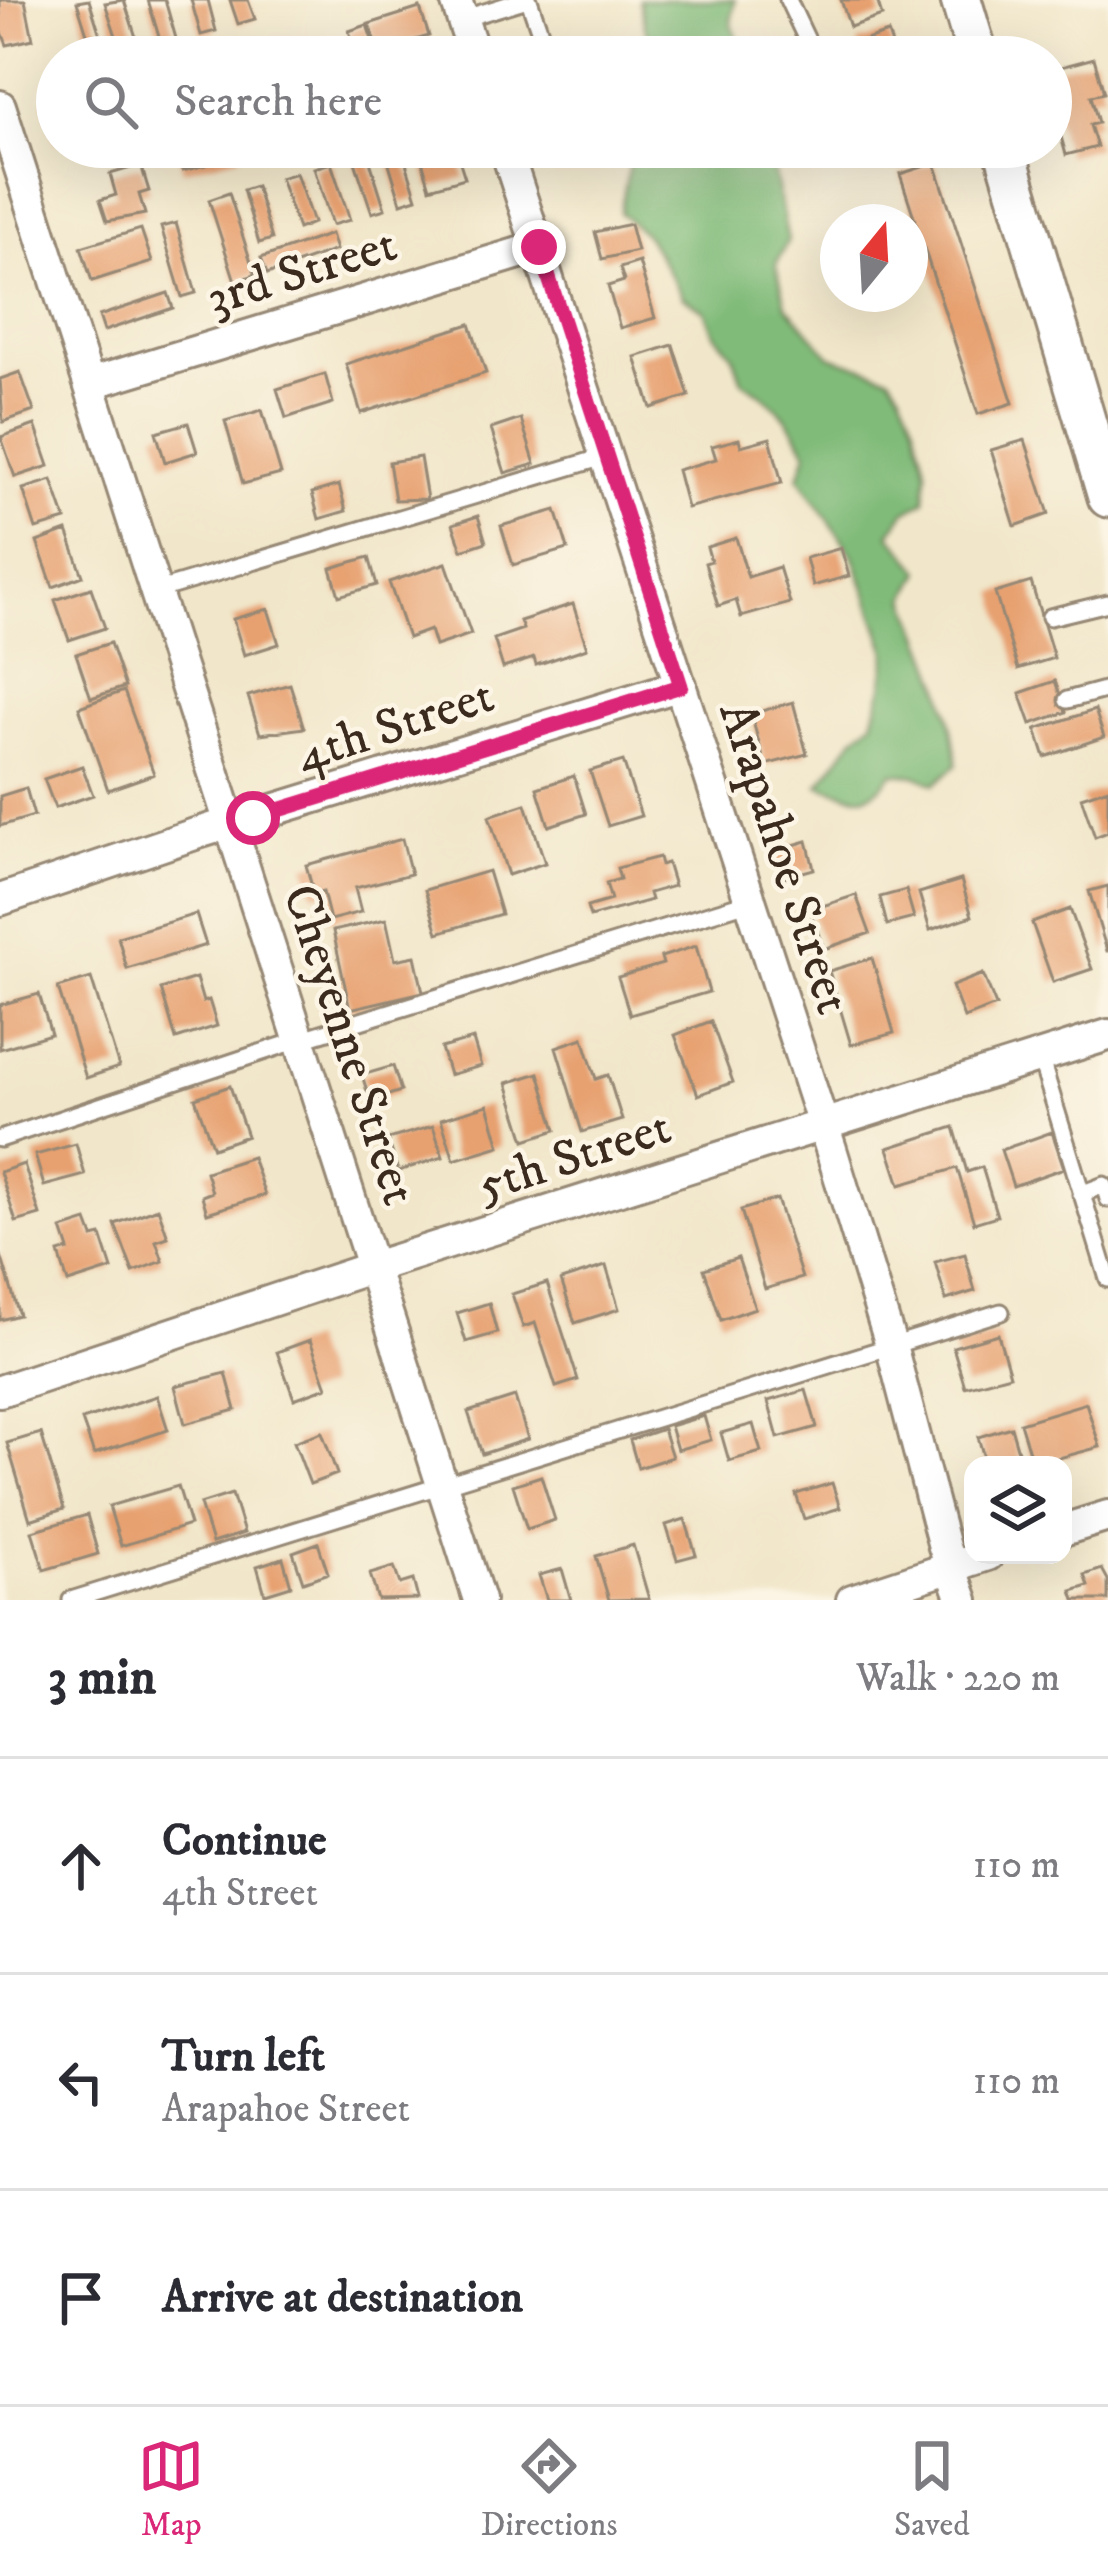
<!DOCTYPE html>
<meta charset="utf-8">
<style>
:root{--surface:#fff;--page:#f2f2f3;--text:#2b2b33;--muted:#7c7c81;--line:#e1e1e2;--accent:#db2777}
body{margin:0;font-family:"IM FELL DW Pica",serif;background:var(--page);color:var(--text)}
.controls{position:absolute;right:36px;bottom:36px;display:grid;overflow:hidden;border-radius:24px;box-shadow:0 12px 48px #0002}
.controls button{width:108px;height:108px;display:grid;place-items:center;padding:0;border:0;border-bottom:3px solid var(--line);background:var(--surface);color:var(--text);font:60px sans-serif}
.compass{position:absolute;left:820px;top:204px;width:108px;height:108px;border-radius:50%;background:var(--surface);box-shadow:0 12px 48px #0002;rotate:18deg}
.stop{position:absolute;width:36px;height:36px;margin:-27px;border:9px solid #db2777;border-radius:50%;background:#fff}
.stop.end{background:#db2777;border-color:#fff;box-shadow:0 3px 12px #0008}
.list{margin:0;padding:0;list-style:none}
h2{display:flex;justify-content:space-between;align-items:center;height:156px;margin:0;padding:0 48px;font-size:51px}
h2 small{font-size:39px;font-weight:400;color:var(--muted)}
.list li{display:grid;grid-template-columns:78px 1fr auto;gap:36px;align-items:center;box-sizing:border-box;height:216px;padding:0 48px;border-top:3px solid var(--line)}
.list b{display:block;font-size:45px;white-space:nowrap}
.list p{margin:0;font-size:39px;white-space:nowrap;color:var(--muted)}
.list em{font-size:39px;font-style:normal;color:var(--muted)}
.icon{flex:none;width:66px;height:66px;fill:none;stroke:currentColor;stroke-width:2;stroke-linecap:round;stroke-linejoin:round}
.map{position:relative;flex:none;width:1108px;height:1600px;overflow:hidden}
.search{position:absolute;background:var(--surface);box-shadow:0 12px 48px #0002;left:36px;right:36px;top:36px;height:132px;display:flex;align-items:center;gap:30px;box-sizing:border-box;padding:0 42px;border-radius:66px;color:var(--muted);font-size:45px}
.sheet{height:804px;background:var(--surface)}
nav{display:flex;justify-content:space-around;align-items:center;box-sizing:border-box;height:168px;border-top:3px solid var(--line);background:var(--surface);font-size:33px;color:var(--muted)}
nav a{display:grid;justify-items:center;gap:6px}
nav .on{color:var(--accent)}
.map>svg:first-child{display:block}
.forest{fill:#80bb79;stroke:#5e724c;stroke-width:3}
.building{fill:#e7a070}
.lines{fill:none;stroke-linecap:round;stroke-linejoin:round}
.service-casing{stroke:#968874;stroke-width:21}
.minor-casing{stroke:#968874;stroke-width:36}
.tertiary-casing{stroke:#968874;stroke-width:45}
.service{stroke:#fff;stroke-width:15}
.minor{stroke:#fff;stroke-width:30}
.tertiary{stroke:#fff;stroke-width:39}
.route{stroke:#db2777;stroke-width:15}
.labels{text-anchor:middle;stroke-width:9;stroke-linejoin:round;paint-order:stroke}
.street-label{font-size:51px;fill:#3b2a1e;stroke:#fcf5e5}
</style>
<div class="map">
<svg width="1108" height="1600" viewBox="0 0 1108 1600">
<rect width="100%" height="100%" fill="#fcf5e5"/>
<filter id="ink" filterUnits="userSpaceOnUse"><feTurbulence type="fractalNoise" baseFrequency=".00833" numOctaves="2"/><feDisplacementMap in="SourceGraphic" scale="24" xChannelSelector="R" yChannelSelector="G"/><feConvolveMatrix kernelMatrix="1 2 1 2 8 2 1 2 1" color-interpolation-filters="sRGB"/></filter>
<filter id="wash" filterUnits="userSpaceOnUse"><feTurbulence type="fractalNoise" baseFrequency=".004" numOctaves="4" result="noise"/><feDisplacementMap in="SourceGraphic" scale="48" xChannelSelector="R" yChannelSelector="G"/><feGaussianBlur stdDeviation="2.7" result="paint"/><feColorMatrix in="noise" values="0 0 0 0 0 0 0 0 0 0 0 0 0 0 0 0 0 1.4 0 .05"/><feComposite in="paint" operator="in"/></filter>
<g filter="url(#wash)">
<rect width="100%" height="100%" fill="#f1e6c9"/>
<path class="forest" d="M639,0h96l-4,22 15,35h-85l-15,-26z
M645,147h134l-7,18 16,75 -12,24 10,41 44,51 60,20 11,16 14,33 12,46 -2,29 -20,12 -15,22 31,37 -14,27c22,62 44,97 50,166l-22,20 -20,-9 -22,-2c-26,34 -37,23 -74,12l35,-47 19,-17 10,-34 4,-35 -33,-95 -55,-80 8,-24c-16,-34 -33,-53 -65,-72l-9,-26 -19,-22 -9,-22 -22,-14 -36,-61 -27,-23 9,-47z"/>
<g id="blocks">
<path class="building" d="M0,0h25l8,39 -26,6 -7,-18z
M89,0l18,57h-13l-17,-55z
M124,0l18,56 -5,1h-14l-18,-54z
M148,0h17l12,42 -15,5z
M191,0h17l8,31 -15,4z
M230,0h18l7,19 -17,5z
M841,0h36l5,16 -32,11z
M420,8l9,28 -51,15 -9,-27z
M367,25l11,32h-20l-9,-26z
M888,33l8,24h-34l-5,-14z
M586,36l6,21h-47l28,-13 -1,-4z
M1094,58l10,35 -13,3 7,27 -8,2 7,22 -31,8 -15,-55 11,-3 -9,-28z
M57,96v47h-1l-13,-43z
M177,147h60l3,9 -57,15z
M384,147h17l16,51 -16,5z
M418,147h37l10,31 -35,10z
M564,147h36l2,9 -32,10z
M367,152l18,57 -13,4 -19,-57z
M331,163l19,57 -18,5 -18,-57z
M935,163l78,240 -35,11 -78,-240z
M141,165l8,26 -10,3 6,20 -38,7 -7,-21 16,-5 -6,-21z
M296,173l17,50 -15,6 -18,-51z
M256,186l16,53 -13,4 -16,-53z
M229,193l26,82 -20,6 -26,-81z
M176,223l20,70 -14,4 -21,-70z
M630,224l7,27 -35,8 -7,-27z
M141,229l11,33 -60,19 -11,-34z
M331,234l5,16 -69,24 -6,-16z
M639,262l16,56 -35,10 -12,-42 16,-5 -4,-13z
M168,293l5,15 -69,23 -5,-15z
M470,324l16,49 -125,40 -15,-49z
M673,345l16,51 -38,12 -16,-51z
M20,372l14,39 -31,11 -3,-43z
M325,374l8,29 -47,15 -9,-29z
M262,410l19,64 -38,10 -18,-63z
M521,419l14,45 -30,9 -14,-44z
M188,423l9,29 -32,10 -9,-30z
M35,425l14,41 -34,11 -14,-40z
M770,438l12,45 -95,25 -10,-38 39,-11 -4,-13 27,-7 2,7z
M1025,440l24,74 -34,12 -24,-76z
M420,457l7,42 -32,1 -6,-38z
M52,480l14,40 -30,9 -13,-40z
M339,485l7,26 -27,8 -7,-26z
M556,510l12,39 -55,16 -12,-39z
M478,516l8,26 -24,8 -9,-26z
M67,531l16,45 -30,11 -16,-45z
M736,538l12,39 31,-10 11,36 -49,14 -5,-17 -18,6 -13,-43 6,-2 -4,-14z
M841,548l8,28 -36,10 -7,-28z
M369,557l8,28 -38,11 -8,-28z
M446,563l25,71 -36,12 -5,-16 -22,8 -19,-56z
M1031,582l23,76 -36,11 -23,-76z
M91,588l14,40 -36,12 -14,-40z
M573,604l14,44 -51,17 -2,-7 -31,10 -9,-29 29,-10 -3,-8z
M268,609l11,35 -35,11 -11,-36z
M110,643l15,44 -34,11 -15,-44z
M1055,681l11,31 -35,12 -11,-31z
M290,684l14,44 -44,6 -12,-38z
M124,691l30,83 -46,16 -29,-83z
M793,702l14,52 -42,11 -14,-51z
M1095,710l9,27 -59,20 -9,-28z
M623,761l18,55 -33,10 -18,-55z
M82,766l11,29 -38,13 -11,-29z
M574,776l12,38 -37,12 -12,-38z
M26,788l8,28 -34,10v-30z
M1108,788v44l-13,5 -14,-40z
M526,804l19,59 -37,12 -19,-59z
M402,839l9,35 -56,14 6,24 -31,8 -7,-28 -9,2 -8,-29z
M807,841l7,28 -33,9 -8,-27z
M659,857l2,8 6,-2 7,23 -25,7 2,7 -61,17 -3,-10 24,-7 -5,-17 14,-4 -3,-11z
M488,871l13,43 -63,19 -13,-43z
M961,880l11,36 -42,14 -11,-37z
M1108,886v65h-1l-18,-60z
M906,890l8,28 -27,7 -7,-28z
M856,895l14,38 -46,16 -14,-39z
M1070,909l22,60 -39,13 -21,-59z
M196,914l10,31 -79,24 -9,-32z
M386,919l9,41 20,-4 8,36 -73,17 -17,-78z
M696,946l13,46 -79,23 -12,-38 45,-13 -2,-7z
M872,958l22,75 -43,12 -22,-74z
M983,974l13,32 -32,12 -12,-32z
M91,978l28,89 -33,11 -28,-90z
M196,978l7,24 6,-2 8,26 -41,13 -15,-50z
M39,994l12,40 -51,15v-44z
M711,1021l22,61 -35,13 -23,-60z
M583,1038l13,41 12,-4 14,45 -40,12 -26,-85z
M473,1039l8,27 -32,9 -8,-27z
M393,1066l8,25 -31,10 -8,-26z
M539,1073l17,57 -31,10 -18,-57z
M230,1086l17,50 -34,12 -18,-50z
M488,1105l12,41 -46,14 -13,-41z
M433,1126l10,31 -45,14 -10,-32z
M954,1127l13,45 15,-5 15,49 -23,7 -17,-55 -57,17 -12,-37z
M1052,1132l12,36 -51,18 -12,-36z
M76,1144l9,31 -41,11 -9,-31z
M252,1157l13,38 -58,18 -5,-17 10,-4 -6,-20z
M24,1164l16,51 -24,7 -16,-50z
M777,1199l25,79 -37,11 -24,-79z
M158,1208l10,29 -12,4 7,20 -30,11 -18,-48z
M87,1221l6,16 8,-2 11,34 -44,14 -9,-30 10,-3 -7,-21z
M0,1252l19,63 -19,5z
M965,1254l10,37 -29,9 -11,-38z
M738,1258l17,50 -34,12 -17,-51z
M606,1266l13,43 -44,14 -14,-43z
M547,1283l31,97 -22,7 -21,-64 -12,4 -11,-33z
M489,1303l8,30 -31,9 -9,-29z
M998,1334l12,41 -45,12 -12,-40z
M310,1340l17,47 -33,12 -17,-47z
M226,1373l10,37 -51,14 -10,-38z
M806,1390l11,37 -39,11 -10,-37z
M157,1396l11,34 -74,24 -12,-34z
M515,1397l13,42 -46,15 -14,-42z
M1086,1403l14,44 -67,18 -13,-42z
M704,1416l7,24 -34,10 -7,-24z
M753,1424l8,28 -32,9 -8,-28z
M1011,1427l11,38h-36l-8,-28z
M663,1429l9,28 -34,11 -8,-28z
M322,1432l15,42 -27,10 -16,-42z
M41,1433l23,76 -34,11 -23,-77z
M541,1476l14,44 -28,9 -14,-44z
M832,1483l8,25 -36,11 -8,-25z
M178,1486l12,39 -69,21 -12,-40z
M232,1494l12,39 -32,10 -12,-39z
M87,1515l11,39 -54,16 -12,-39z
M685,1519l11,36 -19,5 -11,-35z
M318,1543l10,30 -25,9 -10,-30z
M633,1545l16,54 -40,1 -13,-44z
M283,1558l8,28 -26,8 -8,-28z
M394,1567l6,17 13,-4 5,19 -40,1 -8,-26z
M562,1569l9,31h-24l-8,-25z
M1102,1569l6,11v20h-33l-3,-9 17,-5 -4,-11z"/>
</g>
</g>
<g filter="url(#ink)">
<use href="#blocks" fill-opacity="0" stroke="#968874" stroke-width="3"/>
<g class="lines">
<g class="service-casing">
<path id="service" d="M529,0l12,35
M788,0l27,57
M462,19l62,-19
M159,590l448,-134
M1050,617l58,-14
M1067,700l41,-11
M1040,1057l68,222
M0,1139l302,-100 449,-138
M1081,1194l23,-9 4,14
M71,1600l930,-288"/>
</g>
<g class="minor-casing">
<path id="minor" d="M456,0l19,57
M0,106l479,1494
M505,147l326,1002 60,196 53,202 19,53
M92,383l447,-136
M0,900l198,-67 483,-148
M0,1391l373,-124 735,-232
M1063,1530l45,-14
M852,1600l136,-45"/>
</g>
<g class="tertiary-casing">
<path id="tertiary" d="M961,0l17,57
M1004,147l104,350"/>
</g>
<use href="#service" class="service"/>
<use href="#minor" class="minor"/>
<use href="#tertiary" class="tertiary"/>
</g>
</g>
<g class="lines" filter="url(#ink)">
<path class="route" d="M253,818l428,-132 -142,-439"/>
</g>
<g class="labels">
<g class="street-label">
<text transform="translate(301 269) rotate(-17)" y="18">3rd Street</text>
<text transform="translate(394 723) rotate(-18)" y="18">4th Street</text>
<text transform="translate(787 857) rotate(72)" y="18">Arapahoe Street</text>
<text transform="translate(352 1044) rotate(72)" y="18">Cheyenne Street</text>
<text transform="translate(573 1154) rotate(-18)" y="18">5th Street</text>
</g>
</g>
</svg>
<div class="controls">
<button><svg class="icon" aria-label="layers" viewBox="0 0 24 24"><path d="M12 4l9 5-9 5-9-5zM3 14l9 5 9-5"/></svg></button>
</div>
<svg class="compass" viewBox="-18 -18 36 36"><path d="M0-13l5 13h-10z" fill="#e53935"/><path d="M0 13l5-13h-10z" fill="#7c7c81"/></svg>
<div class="stop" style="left:253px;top:818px"></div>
<div class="stop end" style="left:539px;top:247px"></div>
<div class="search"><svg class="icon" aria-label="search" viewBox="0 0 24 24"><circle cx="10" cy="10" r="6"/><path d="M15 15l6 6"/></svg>Search here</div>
</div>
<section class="sheet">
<h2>3 min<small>Walk · 220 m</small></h2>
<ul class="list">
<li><svg class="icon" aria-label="ahead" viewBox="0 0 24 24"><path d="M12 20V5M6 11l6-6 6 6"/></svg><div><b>Continue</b><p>4th Street</p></div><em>110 m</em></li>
<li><svg class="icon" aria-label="left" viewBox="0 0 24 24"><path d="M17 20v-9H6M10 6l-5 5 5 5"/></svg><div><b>Turn left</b><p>Arapahoe Street</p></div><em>110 m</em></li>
<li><svg class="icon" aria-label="arrive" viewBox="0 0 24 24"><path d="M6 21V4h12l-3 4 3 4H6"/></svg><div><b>Arrive at destination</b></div></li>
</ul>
</section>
<nav>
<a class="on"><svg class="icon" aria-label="map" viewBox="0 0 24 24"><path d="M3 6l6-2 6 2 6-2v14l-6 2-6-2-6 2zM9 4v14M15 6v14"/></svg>Map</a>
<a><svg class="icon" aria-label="directions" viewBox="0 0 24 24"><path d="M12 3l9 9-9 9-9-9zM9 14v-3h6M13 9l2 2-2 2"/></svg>Directions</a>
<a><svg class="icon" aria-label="saved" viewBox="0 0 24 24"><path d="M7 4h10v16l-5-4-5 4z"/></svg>Saved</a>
</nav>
